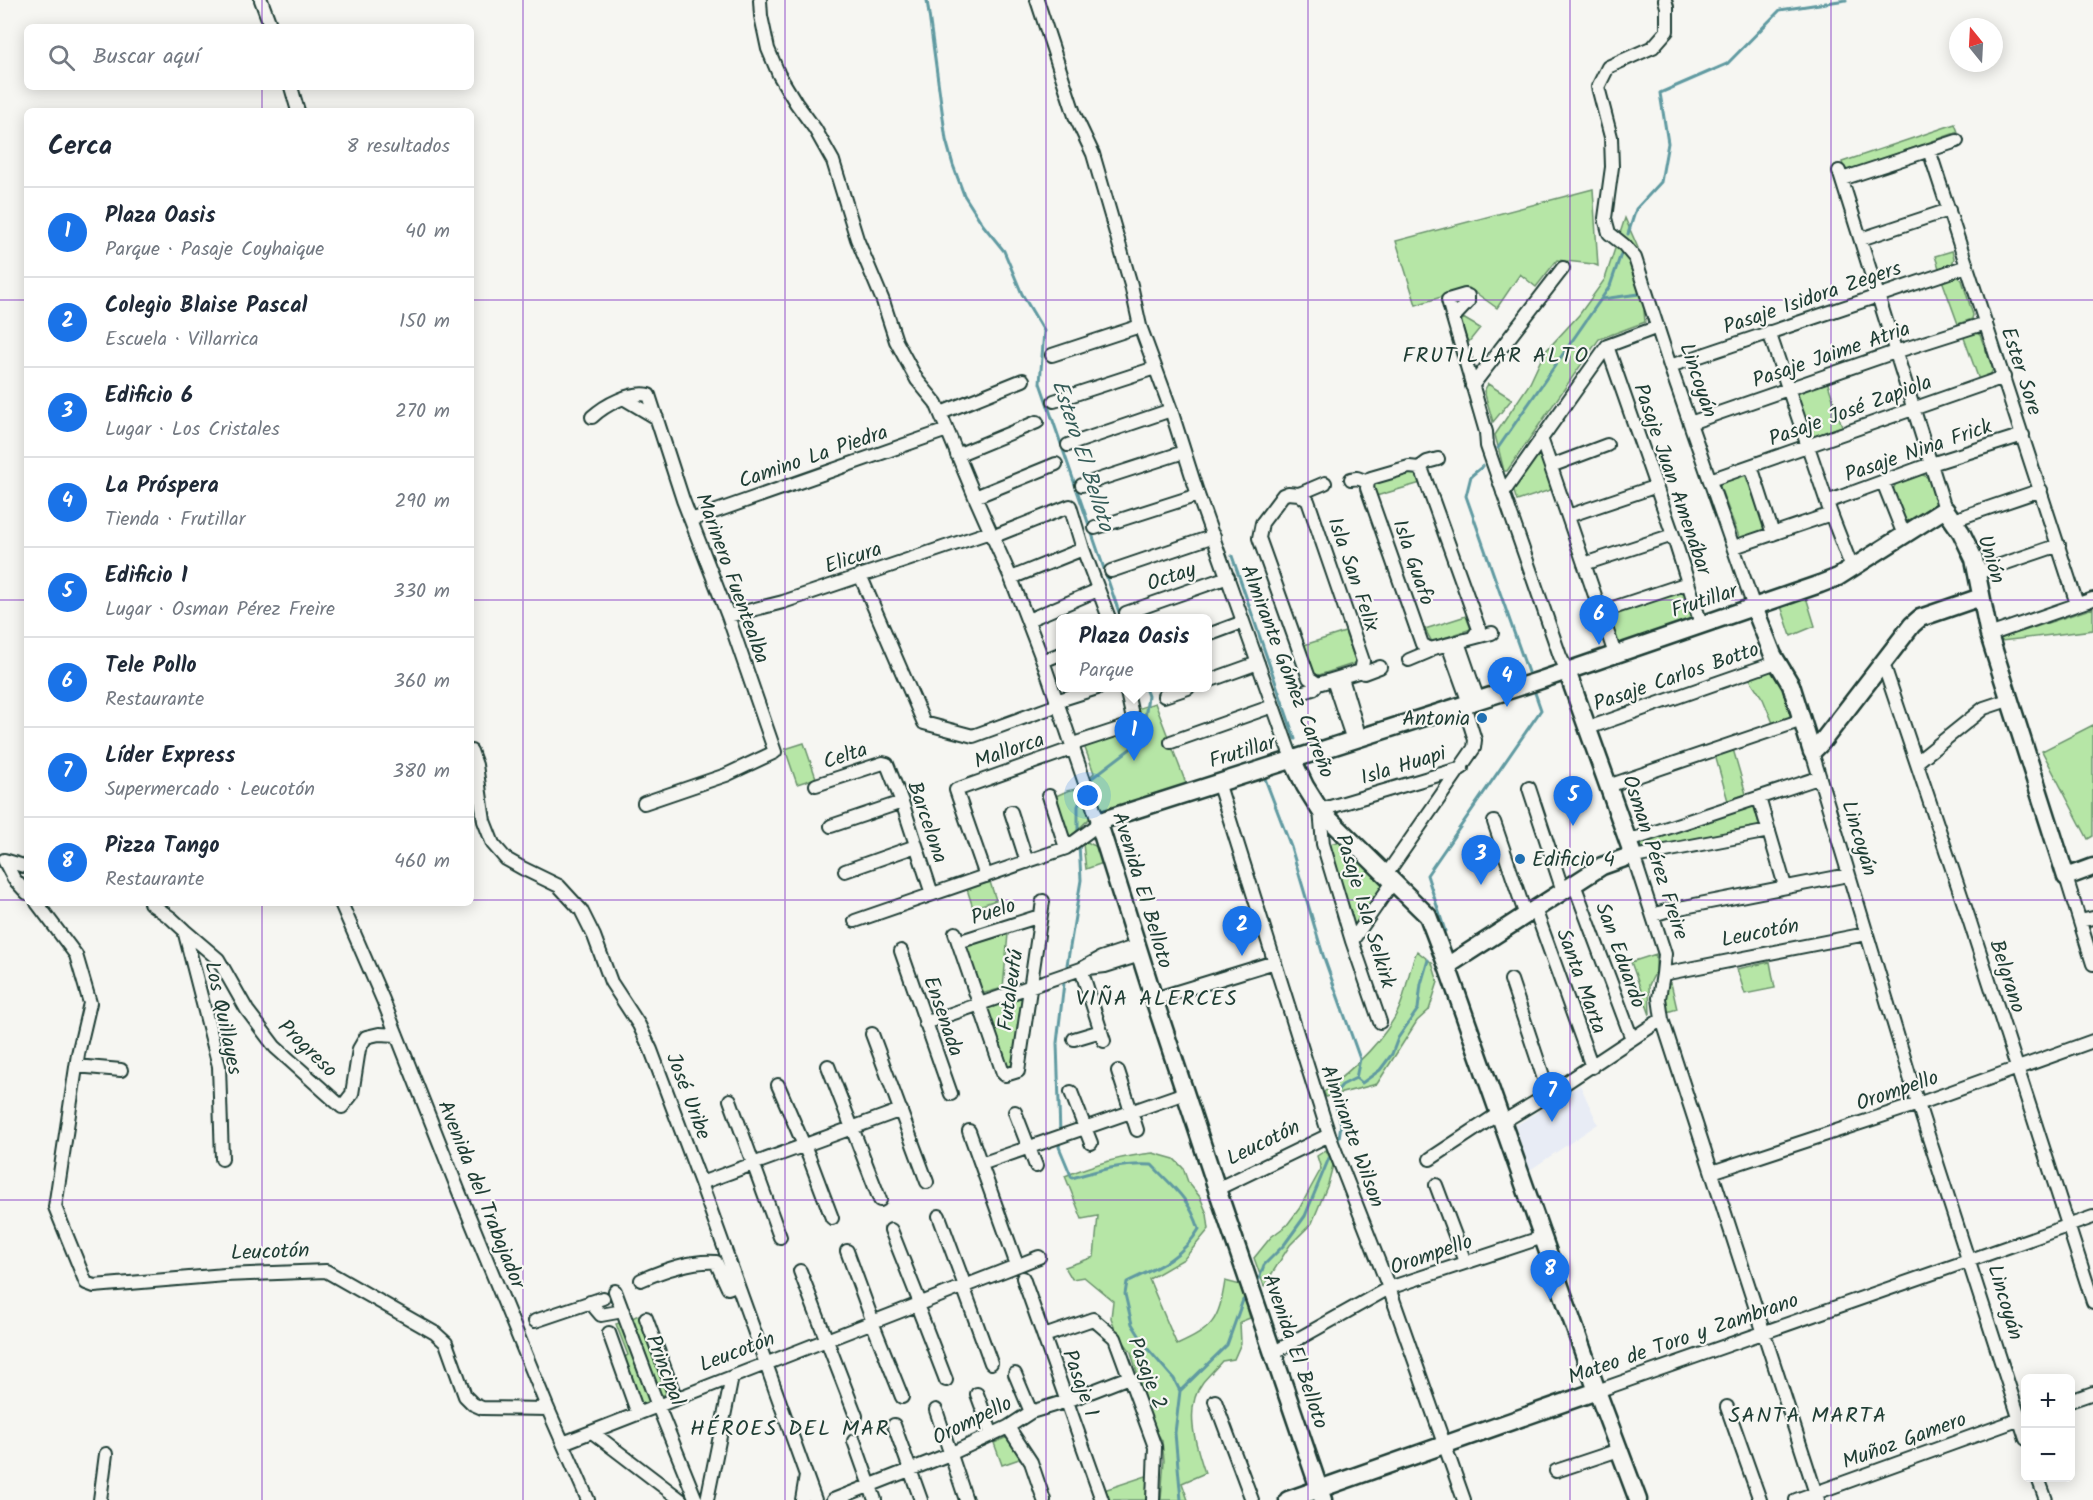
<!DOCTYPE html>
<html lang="es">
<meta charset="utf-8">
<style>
:root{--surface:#fff;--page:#f2f2f3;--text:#1f2937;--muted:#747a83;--line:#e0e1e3;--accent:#1a73e8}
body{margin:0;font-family:Kalam,sans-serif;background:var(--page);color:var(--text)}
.controls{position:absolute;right:18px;bottom:18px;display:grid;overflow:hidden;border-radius:9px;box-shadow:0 3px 15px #0003}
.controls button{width:54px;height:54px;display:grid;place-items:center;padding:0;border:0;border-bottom:2px solid var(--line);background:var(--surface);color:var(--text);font:30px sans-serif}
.compass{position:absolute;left:1949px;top:18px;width:54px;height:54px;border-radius:50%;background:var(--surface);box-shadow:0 3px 15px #0003;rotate:342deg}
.you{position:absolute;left:1088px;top:796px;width:21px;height:21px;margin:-15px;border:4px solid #fff;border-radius:50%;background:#1a73e8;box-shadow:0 0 0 9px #1a73e833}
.badge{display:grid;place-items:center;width:39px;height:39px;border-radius:50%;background:var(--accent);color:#fff;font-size:20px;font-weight:700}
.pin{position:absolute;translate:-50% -50px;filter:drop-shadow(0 2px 3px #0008)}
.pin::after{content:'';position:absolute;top:32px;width:21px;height:18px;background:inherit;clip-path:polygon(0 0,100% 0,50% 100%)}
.popup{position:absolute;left:1056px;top:614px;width:156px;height:78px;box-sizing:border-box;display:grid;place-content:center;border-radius:9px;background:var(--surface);filter:drop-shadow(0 2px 4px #0005);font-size:20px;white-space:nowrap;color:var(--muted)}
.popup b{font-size:22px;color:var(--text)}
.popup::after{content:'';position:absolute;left:50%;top:100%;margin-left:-12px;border:12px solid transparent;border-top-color:var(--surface)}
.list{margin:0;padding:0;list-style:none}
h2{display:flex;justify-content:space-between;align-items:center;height:78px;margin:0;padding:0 24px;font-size:26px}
h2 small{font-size:20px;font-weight:400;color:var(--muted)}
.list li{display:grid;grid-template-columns:39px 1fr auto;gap:18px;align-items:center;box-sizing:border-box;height:90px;padding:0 24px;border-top:2px solid var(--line)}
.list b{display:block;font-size:22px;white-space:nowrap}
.list p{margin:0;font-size:20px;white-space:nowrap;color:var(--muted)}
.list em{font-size:20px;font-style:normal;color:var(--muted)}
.icon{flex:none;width:33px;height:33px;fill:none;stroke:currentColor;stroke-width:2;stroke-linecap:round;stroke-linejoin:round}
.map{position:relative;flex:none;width:2093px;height:1500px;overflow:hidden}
.search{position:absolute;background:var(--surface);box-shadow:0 3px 15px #0003;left:24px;top:24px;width:450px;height:66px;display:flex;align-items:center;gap:15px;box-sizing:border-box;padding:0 21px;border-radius:9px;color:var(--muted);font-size:22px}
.panel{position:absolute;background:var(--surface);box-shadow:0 3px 15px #0003;left:24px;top:108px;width:450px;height:798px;border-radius:9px}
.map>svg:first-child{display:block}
.built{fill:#e8ecf5}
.green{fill:#b6e6a6;stroke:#6a926d;stroke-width:1.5}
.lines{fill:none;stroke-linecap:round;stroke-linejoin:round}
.stream{stroke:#609aa1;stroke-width:3}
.street-casing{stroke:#1f3d34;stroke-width:16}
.secondary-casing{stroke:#1f3d34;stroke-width:21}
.street{stroke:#f6f6f2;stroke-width:12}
.secondary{stroke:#f6f6f2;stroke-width:16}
.grid{fill:none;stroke:#7b2cbf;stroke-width:1.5;stroke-opacity:0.55}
.poi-dot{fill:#1f6fb2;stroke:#f6f6f2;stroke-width:2}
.labels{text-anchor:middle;stroke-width:4.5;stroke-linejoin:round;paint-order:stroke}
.street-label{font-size:21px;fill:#1f3d34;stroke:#f6f6f2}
.poi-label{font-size:21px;fill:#1f3d34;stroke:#f6f6f2;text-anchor:end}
.neighbourhood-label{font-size:22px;letter-spacing:1.5px;fill:#1f3d34;stroke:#f6f6f2}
.water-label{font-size:22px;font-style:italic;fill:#355c58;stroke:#f6f6f2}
</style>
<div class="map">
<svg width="2093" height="1500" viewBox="0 0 2093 1500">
<rect width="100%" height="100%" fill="#f6f6f2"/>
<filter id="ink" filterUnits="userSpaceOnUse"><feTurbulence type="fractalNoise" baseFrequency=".0167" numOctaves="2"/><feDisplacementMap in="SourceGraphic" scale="12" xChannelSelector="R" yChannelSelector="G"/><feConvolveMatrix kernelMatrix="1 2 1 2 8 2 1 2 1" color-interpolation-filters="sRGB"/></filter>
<g filter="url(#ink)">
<path class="built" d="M1580,1085l18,39 -68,46 -15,-44z"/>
<path class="green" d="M1955,124l3,8 -110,39 -4,-2 -2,-7z
M1593,189l5,77 -5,-2 -36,-4 -21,27 -16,-13 -23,34 -28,-20 -53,17 -20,-64z
M1625,218l13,30 -8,14 17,41 -3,8 1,11 -46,17 -92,132h-3l-9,-36 35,-52 14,-30 35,-38 26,-36z
M1952,251l2,7 -2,7 -13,3 -4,-12z
M1957,276l5,4 11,35 -1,4 -14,5 -16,-44z
M1463,318l17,10 -12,15 -7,-21z
M1975,332l5,3 13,34 -3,7 -11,4 -16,-45z
M1827,381l15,45 -30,11 -16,-46z
M1488,384l24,15 -19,23 -9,-31z
M1539,453l14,36 -36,12 -4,-12z
M1416,471l8,11 -48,14 -4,-10 2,-4z
M1919,473l10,5 8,23 -4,9 -22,13 -5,-2 -13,-31 3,-7z
M1745,474l21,56 -26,9 -22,-57z
M1682,591l10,28 -75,27 -11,-29z
M1806,597l9,29 -24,10 -10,-30z
M2093,608v22l-92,11 -2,-2z
M1466,616l5,13 -39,13 -7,-13z
M1345,632l11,31 -43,14 -12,-31z
M1771,670l11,18 9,29 -18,6 -10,-24 -14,-21z
M1155,703l32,83 -84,28 -12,-38 3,-3 -9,-25 2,-3 52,-18 -5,-17z
M2093,725v111l-5,3 -46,-88z
M804,743l12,35 -19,6 -12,-35z
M1733,749l13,45 -18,7 -13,-46z
M1081,788l9,30 -22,21 -12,-43 11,-5z
M1753,804l7,23 -116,23 -5,-8z
M1341,841l43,44 -31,43 -24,-84z
M1087,842l10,5 6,16 -17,6 -3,-25z
M990,882l6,18 -23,8 -6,-19z
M1008,934l-5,54 -22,6 -15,-48z
M1417,951l15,12 6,19 -9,28 -12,11 -40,63 -51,13 -2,-5c28,-23 66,-55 78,-91 6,-18 7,-33 15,-50z
M1656,954v17l-7,14 1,30 -19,-53z
M1770,962l5,26 -30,6 -8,-25z
M1671,983l6,26 -10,3 -3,-14 2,-14z
M1023,997l-10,70 -8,1 -19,-59z
M1326,1150l7,15 -5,19 -16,39 -22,22 -26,41 -10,-28 17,-21 16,-12 12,-16 22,-40 -4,-13z
M1153,1153l21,6 9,9 5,14 12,15 7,17 2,15 -25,30 -35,20 28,66c36,-16 42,-25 48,-64l16,4 9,33 -10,4 1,21 -7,16 -12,2c-6,7 -13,14 -19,21 -20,26 -7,64 2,91l-23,10 6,17h-27l3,-40 -2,-19 -10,-17 -21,-72 -15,-21 -5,-13 2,-17 -29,-24 -12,2 -7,-12 29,-10 4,-41 -16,3 -17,-43c29,-12 57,-20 88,-23z
M641,1314l28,80 -9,1 -28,-77z
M623,1322l27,76 -3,6 -6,1 -18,-47 5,-3 -12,-31z
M1007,1437l15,21 -20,7 -8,-22z
M1149,1475l-2,25h-40l-3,-10z"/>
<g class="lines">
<path class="stream" d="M927,0l19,140 7,25 11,30 19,30 21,26 18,43 22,37 -4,52 81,235
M1628,234l8,-25 25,-27 7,-39 -8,-50 67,-29 53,-54 66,-10
M1602,299l37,-5
M1498,448l112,-162 11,-32
M1483,466l-12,10 -5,20 64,182
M1232,556l63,183
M1264,776l27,71 32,108 37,104 -4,19
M1092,778l50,-38 6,-44 -3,-8
M1078,834v-28l5,-11
M1445,931l-18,-56 114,-165 -8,-23
M1067,965l14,-85 -2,-36
M1060,1134l-3,-91 7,-60
M1339,1138l2,-14 -8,-28 9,-11 14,-7 6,5 18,-13 12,-16 6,-16 20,-29 3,-25 7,-24
M1060,1141l-1,6 13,31c27,-8 52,-15 80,-13 21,22 37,33 47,64 -17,29 -43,39 -72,53l-2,12 7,30 15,24 27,31 6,12 -5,42 6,67
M1259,1279l5,-14 20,-20 21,-29 24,-58
M1180,1391l47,-46 16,-45"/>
<g class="street-casing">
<path id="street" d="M261,0l10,27
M760,0l1,16 7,33 11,26 17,28 19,26 18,32 24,78 26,62 13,40 21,39 19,23 39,94 36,81 32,83 56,163 -33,24 -211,73
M1037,0l38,116 18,38 38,131 9,41 31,84 27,85 94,264
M1665,0l2,7v24l-14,16 -45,20 -10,20 13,50 1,30 -7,51 4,15 15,12 11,13 35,108 84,241
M291,87l7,24
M1929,150l148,454
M1839,171l106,338
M1842,179l115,-38
M1861,239l88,-29
M1453,318l15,-16v-6l-3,-1 -17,5 5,18 33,114 1,14 73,210 7,15
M1769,332l62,182 21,54
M1607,346l66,189 28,89
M1052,355l88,-29
M1670,366l297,-100
M1472,386l91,-118
M625,399l32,19
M1054,401l101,-33
M941,413l82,-33
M592,417c13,-12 39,-26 57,-22l34,105 45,116 47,136 -49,23 -82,28
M1690,423l205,-71 91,-29
M1541,438l74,216
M1068,445l103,-35
M957,455l80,-33
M1551,466l56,-21
M1751,466l22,68
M1419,468l4,5 56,156 -5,7
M1351,479l6,-1 11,4 3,-4 38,-11 10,1 8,-6 11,-3
M1710,480l294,-103
M1368,482l-1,6 55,156 8,5
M1883,482l21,53
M1082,485l102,-33
M1503,493l104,-147 51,-19
M1299,494l9,7 55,160 -2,10
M975,497l81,-33
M1827,502l104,-38 92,-29
M1568,516l86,-29
M691,520l256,-90
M1953,520l88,-30
M1095,528l103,-33
M992,537l78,-31 13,43 26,69
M1734,547l97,-33
M1584,564l89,-29
M1111,571l103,-35
M1977,573l82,-28
M860,575l64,148 49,13 85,-31
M1011,578l72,-29
M1601,612l87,-29
M1126,613l102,-36
M728,616l55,-14 207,-70
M1028,620l70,-30
M1208,635l35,-13
M1989,635l104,-36
M1458,642l20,58
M1448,645l21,58
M1409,660l19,-8 2,-3 62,-16
M1043,661l17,-7
M1883,663l86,256 124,383
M1342,678l15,50
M1333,680l20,60
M1208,681l50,-18
M1318,684l-9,-6 -50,-140 3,-15 21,-28 5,-2 11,1 26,-11
M1304,692l9,-3 5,-5 43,-13 3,2 16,-6
M1164,696l24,-8
M1056,701l41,-13
M1588,728l189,-66
M1171,742l102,-36
M1073,744l61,-20 -8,-36
M471,751l5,14 8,56 9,23 13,15 16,9 37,18 22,24 13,26 17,46 28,43 12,25 50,133 114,317
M1812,752l106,352 108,335
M1917,762l67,-54 24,-8
M1218,782l111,353 60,153 75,212
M816,785l67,-22 4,1 15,38 30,92
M1608,786l194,-66
M1529,788l34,103
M1049,796l17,52
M1759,798l26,88
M1011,812l16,50
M1494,822l32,94
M831,826l71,-24
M1628,841l190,-63
M1633,855l32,99 -2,20 -4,24 3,21 156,481
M1634,857l135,-26
M4,860l10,19 13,14
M4,860l23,7
M845,871l71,-25
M1386,875l88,-127 1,-8 -11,-35
M986,876l-30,-86 118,-42
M2066,877l27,87
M1574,884l58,155
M37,903l39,52 14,48 -12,51 -23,153 31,76 8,3 131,-11 101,-4 109,62 11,10 19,53 8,8 9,4 66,1
M150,903l21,15 13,12 35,136 3,93
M341,903l42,97 76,192 89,217 40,91
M1535,909l57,158
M1653,915l16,-5 179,-35
M2080,921l13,-3
M184,930l34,29 29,51 28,37 67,60 10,-13 7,-45 7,-12 13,-3 18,1
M955,933l48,140 2,2 13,-4 25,-170
M1352,941l41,-59
M958,942l82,-26
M901,951l50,143
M1088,968l17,-2 35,-11
M1081,969l23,72
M1663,974l203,-40
M1511,980l38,114
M1154,999l121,-37
M1380,1022l-28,-81 -29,-97 -3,-34 142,-42
M925,1023l156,-54 20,-11 36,-12
M872,1034l55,148
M1074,1039l27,-8
M76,1066l45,4
M828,1066l52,134
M1118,1071l19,59
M778,1085l31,72 23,61
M1071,1092l20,51
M730,1100l50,137
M1015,1112l21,54
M1501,1123l48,-29 113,-75
M969,1131l48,134
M1430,1159l68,-45
M981,1164l204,-71
M1712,1172l206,-68 175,-63
M701,1183l200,-73
M1436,1185l29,77
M1217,1189l112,-54
M939,1216l26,70
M891,1230l29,73
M847,1251l26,71
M800,1271l56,145
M1023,1278l79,222
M641,1280c23,-10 50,-20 75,-18l12,26 8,-3
M963,1286l28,77
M615,1291l43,115 38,94
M590,1302l11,13 22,-4
M917,1305l29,75
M646,1318l30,81
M535,1321l68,-23
M872,1322l30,75
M609,1333l29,81
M1044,1336l49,-17 22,19 40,109 -2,53
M1273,1353l116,-65 154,-51
M1015,1374l16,38
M1597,1391l496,-174
M977,1394l15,41
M1215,1401l37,99
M2070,1401l23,-8
M1727,1407l33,93
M936,1410l30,90
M894,1425l27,75
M1008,1427l23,35 13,38
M592,1432l89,68
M854,1441l21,59
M563,1443l476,-186
M1556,1471l63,-21
M2038,1478l8,22
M100,1500l6,-46
M707,1500l25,-123
M802,1500l4,-24
M833,1500l117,-46 58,-27 23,-15 36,-11 62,-24
M1796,1500l230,-83"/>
</g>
<g class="secondary-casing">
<path id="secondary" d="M1754,607l19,48 18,30 21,67 9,-9 91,-118 8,-7 61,-21
M1292,759l13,27 15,24 108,106 19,50 150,425 41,109
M1447,966l155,-100 31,-11 -66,-184
M1288,1500l309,-109
M1323,1500l-106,-311 -63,-190 -55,-175 7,-5 432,-138 282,-97 18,-7 107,-68 16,23 13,27 15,76 77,242 27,-10"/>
</g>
<use href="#street" class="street"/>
<use href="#secondary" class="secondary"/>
</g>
</g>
<path class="grid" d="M262,0v27M523,0v1500M785,0v1500M1046,0v1500M1308,0v1500M1570,0v1500M1831,0v1500M262,87v24M0,300h27M471,300h1622M0,600h27M471,600h1622M0,900h27M471,900h1622M262,903v597M0,1200h2093"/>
<g class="poi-dot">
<circle cx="1482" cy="718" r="6"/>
<circle cx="1520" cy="859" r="6"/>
</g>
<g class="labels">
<g class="street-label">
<text transform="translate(1812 297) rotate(-19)" y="7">Pasaje Isidora Zegers</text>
<text transform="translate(1831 354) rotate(-19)" y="7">Pasaje Jaime Atria</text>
<text transform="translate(2022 371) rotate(72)" y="7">Ester Sore</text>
<text transform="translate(1699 380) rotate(71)" y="7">Lincoyán</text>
<text transform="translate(1850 410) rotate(-20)" y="7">Pasaje José Zapiola</text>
<text transform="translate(1918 450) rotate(-19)" y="7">Pasaje Nina Frick</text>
<text transform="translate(813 456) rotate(-19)" y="7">Camino La Piedra</text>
<text transform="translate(1673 479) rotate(71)" y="7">Pasaje Juan Amenábar</text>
<text transform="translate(853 557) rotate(-19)" y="7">Elicura</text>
<text transform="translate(1992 559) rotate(73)" y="7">Unión</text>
<text transform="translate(1414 562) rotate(71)" y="7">Isla Guafo</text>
<text transform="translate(1354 574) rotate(71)" y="7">Isla San Felix</text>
<text transform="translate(1171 576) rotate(-19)" y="7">Octay</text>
<text transform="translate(733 578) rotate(70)" y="7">Marinero Fuentealba</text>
<text transform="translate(1704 600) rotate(-18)" y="7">Frutillar</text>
<text transform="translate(1288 671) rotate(69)" y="7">Almirante Gómez Carreño</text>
<text transform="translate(1676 676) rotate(-19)" y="7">Pasaje Carlos Botto</text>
<text transform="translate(1009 750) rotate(-19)" y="7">Mallorca</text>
<text transform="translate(1242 751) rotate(-17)" y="7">Frutillar</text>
<text transform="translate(845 755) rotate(-18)" y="7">Celta</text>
<text transform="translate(1403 765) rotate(-17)" y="7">Isla Huapi</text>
<text transform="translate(928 822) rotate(71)" y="7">Barcelona</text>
<text transform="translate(1860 838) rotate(73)" y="7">Lincoyán</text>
<text transform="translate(1656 857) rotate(72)" y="7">Osman Pérez Freire</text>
<text transform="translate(1143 890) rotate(73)" y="7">Avenida El Belloto</text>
<text transform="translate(993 911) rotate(-18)" y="7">Puelo</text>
<text transform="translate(1366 911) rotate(73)" y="7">Pasaje Isla Selkirk</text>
<text transform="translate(1760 932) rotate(-11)" y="7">Leucotón</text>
<text transform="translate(1621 955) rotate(70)" y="7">San Eduardo</text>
<text transform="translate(2008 976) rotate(72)" y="7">Belgrano</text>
<text transform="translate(1582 981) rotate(70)" y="7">Santa Marta</text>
<text transform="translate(1010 990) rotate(-82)" y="7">Futaleufú</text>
<text transform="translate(944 1016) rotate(71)" y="7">Ensenada</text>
<text transform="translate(224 1018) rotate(78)" y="7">Los Quillayes</text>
<text transform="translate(308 1048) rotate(44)" y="7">Progreso</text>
<text transform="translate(1897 1090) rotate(-19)" y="7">Orompello</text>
<text transform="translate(689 1096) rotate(69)" y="7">José Uribe</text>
<text transform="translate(1353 1136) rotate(70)" y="7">Almirante Wilson</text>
<text transform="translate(1263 1142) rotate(-26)" y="7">Leucotón</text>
<text transform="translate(482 1194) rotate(68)" y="7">Avenida del Trabajador</text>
<text transform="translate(270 1251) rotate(-2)" y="7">Leucotón</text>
<text transform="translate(1431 1254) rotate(-19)" y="7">Orompello</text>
<text transform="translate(2006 1302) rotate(73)" y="7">Lincoyán</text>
<text transform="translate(1683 1338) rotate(-19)" y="7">Mateo de Toro y Zambrano</text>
<text transform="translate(737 1351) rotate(-21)" y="7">Leucotón</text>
<text transform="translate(1296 1351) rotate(71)" y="7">Avenida El Belloto</text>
<text transform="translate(666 1370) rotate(69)" y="7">Principal</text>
<text transform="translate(1148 1373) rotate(69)" y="7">Pasaje 2</text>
<text transform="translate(1081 1383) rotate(70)" y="7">Pasaje 1</text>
<text transform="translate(972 1420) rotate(-26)" y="7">Orompello</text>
<text transform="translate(1904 1440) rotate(-20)" y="7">Muñoz Gamero</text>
</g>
<g class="poi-label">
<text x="1470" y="725">Antonia</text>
<text x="1532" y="866" text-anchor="start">Edificio 4</text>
</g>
<g class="neighbourhood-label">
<text x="1496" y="362">FRUTILLAR ALTO</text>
<text x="1157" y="1005">VIÑA ALERCES</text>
<text x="1808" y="1422">SANTA MARTA</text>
<text x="790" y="1435">HÉROES DEL MAR</text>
</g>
<g class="water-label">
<text transform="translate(1084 455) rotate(72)" y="8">Estero El Belloto</text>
</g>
</g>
</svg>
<div class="controls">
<button>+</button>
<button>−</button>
</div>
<svg class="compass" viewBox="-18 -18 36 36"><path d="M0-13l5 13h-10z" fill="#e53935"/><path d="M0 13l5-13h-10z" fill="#747a83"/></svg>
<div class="you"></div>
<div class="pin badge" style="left:1134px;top:761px">1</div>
<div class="popup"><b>Plaza Oasis</b>Parque</div>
<div class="pin badge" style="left:1242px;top:956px">2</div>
<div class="pin badge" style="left:1481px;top:885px">3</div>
<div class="pin badge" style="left:1507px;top:707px">4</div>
<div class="pin badge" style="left:1573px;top:826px">5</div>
<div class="pin badge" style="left:1599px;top:645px">6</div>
<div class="pin badge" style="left:1552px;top:1122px">7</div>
<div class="pin badge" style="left:1550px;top:1300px">8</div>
<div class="search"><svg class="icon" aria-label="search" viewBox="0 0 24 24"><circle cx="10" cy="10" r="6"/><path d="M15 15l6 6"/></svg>Buscar aquí</div>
<section class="panel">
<h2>Cerca<small>8 resultados</small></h2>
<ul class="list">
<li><span class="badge">1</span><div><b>Plaza Oasis</b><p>Parque · Pasaje Coyhaique</p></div><em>40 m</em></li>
<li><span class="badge">2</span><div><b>Colegio Blaise Pascal</b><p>Escuela · Villarrica</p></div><em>150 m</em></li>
<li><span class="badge">3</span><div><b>Edificio 6</b><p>Lugar · Los Cristales</p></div><em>270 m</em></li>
<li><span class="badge">4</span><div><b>La Próspera</b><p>Tienda · Frutillar</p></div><em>290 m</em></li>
<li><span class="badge">5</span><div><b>Edificio 1</b><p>Lugar · Osman Pérez Freire</p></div><em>330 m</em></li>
<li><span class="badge">6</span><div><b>Tele Pollo</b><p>Restaurante</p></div><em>360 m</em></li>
<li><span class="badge">7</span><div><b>Líder Express</b><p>Supermercado · Leucotón</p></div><em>380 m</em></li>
<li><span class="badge">8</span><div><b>Pizza Tango</b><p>Restaurante</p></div><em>460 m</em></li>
</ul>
</section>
</div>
